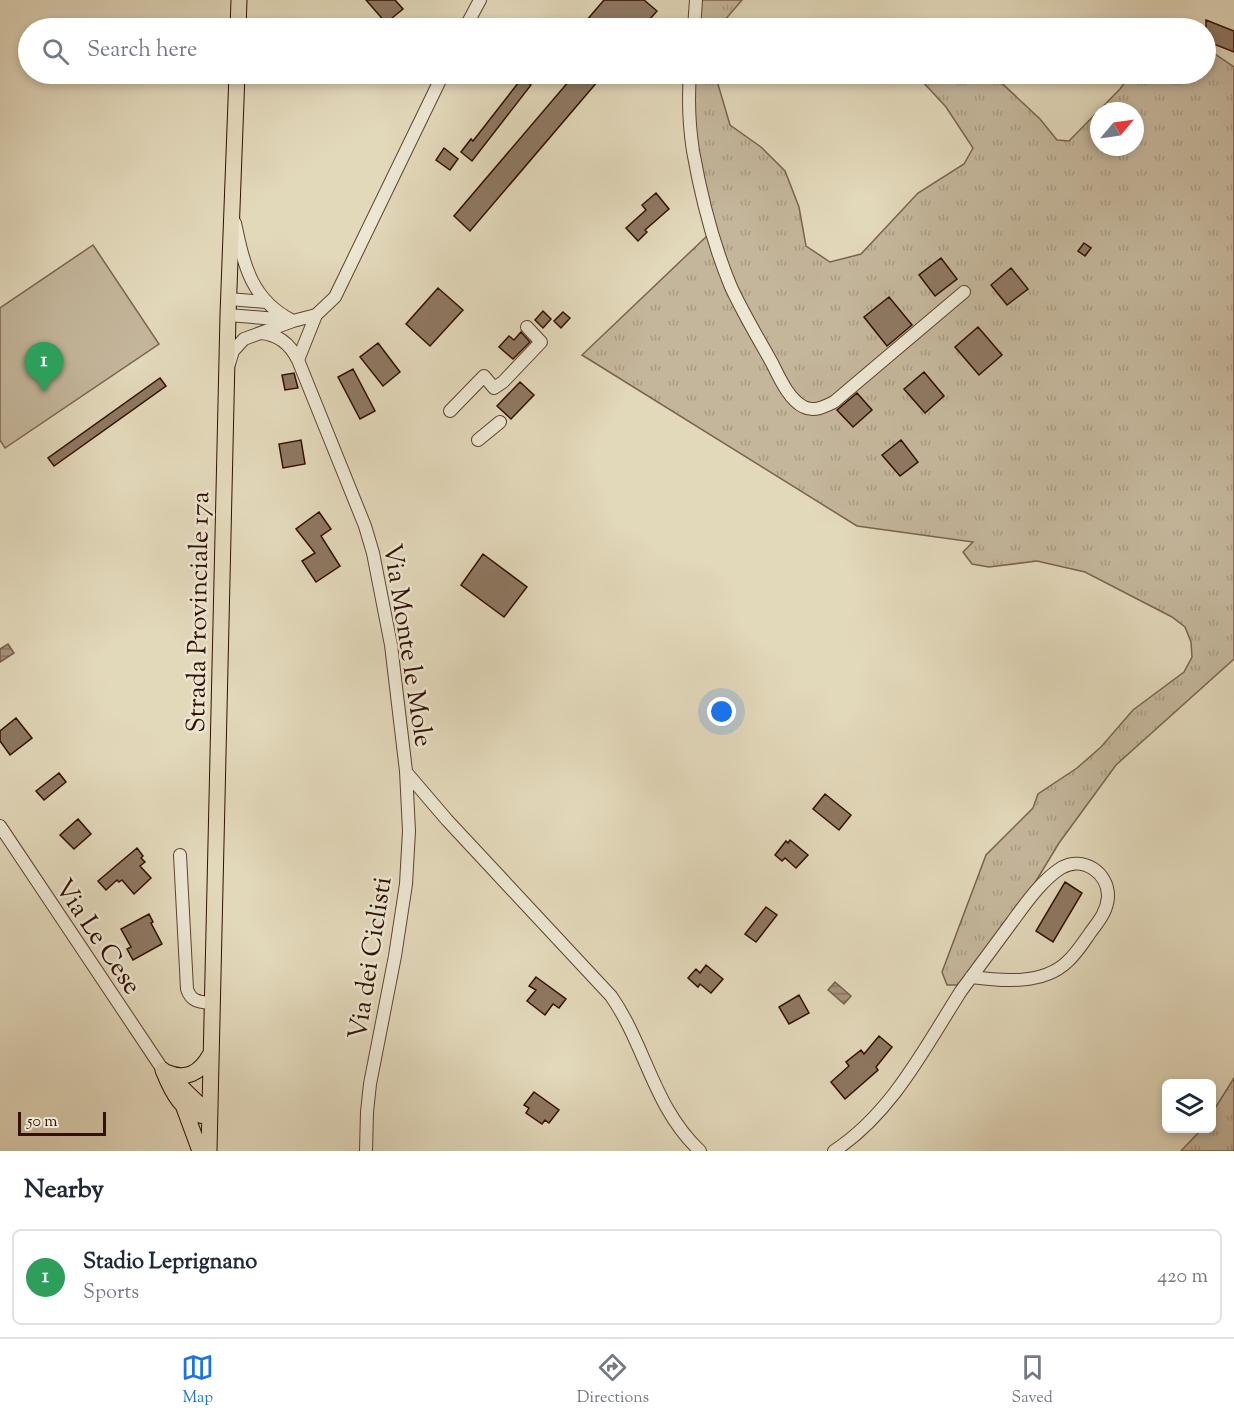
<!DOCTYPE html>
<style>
:root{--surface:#fff;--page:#f2f2f3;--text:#1f2937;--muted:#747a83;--line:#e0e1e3;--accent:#1a73e8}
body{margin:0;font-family:"Sorts Mill Goudy",serif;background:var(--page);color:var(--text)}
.controls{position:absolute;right:18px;bottom:18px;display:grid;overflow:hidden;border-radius:9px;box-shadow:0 3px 9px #0003}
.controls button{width:54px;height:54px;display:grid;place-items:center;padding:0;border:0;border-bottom:2px solid var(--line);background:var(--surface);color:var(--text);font:30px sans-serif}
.compass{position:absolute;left:1090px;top:102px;width:54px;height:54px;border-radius:50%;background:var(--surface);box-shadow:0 3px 9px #0003;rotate:61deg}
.scale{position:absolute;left:18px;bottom:15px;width:88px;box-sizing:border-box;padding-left:6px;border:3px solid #321003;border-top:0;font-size:16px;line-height:21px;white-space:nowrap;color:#321003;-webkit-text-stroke:4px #ece6d2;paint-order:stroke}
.you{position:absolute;left:722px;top:712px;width:21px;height:21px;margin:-15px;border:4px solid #fff;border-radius:50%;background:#1a73e8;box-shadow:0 0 0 9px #1a73e833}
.badge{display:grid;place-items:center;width:39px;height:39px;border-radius:50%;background:var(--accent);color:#fff;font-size:20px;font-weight:700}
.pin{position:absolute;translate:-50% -50px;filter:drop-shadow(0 2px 3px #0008)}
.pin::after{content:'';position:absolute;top:32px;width:21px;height:18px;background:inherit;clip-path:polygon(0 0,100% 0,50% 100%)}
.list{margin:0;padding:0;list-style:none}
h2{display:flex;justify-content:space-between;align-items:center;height:78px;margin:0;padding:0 24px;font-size:26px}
h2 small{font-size:20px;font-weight:400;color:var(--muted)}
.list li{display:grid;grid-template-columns:39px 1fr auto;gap:18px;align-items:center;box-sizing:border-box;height:96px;margin:0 12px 12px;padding:0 12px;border:2px solid var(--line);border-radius:9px}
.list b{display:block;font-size:22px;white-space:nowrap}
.list p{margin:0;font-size:20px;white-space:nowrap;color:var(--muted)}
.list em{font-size:20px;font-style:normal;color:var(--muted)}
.icon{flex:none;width:33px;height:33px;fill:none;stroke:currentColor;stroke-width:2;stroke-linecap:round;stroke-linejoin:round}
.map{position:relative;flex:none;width:1234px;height:1151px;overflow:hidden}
.search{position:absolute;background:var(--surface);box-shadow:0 3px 9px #0003;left:18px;right:18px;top:18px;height:66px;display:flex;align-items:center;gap:15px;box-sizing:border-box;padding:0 21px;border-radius:33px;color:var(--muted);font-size:22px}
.sheet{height:186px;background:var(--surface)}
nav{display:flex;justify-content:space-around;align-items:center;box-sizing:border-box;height:84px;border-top:2px solid var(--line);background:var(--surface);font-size:16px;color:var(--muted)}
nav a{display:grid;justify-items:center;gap:3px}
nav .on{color:var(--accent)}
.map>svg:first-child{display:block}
.grass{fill:url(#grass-tufts);stroke:#7b634f;stroke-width:1.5;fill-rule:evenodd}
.pitch{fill:#c4b69b;stroke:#7b634f;stroke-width:1.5}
.water{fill:url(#water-rules);stroke:#785f4c;stroke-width:1.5}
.building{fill:#8e7862;stroke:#321003;stroke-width:1.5}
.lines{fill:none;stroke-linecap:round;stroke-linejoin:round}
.minor-casing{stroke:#5e4231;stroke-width:14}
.major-casing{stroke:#321003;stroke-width:17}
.minor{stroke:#ece6d2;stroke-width:12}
.major{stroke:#e2d8ba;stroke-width:15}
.labels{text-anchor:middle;stroke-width:5;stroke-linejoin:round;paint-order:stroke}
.street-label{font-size:26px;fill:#321003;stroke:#ece6d2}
</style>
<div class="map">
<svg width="1234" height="1151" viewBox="0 0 1234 1151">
<defs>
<pattern id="grass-tufts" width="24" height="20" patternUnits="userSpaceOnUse" patternTransform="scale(1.5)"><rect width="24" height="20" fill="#c4b69b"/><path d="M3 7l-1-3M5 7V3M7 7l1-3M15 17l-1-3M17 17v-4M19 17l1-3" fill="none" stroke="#a99b84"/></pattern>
<pattern id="water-rules" width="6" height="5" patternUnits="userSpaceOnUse" patternTransform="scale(1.5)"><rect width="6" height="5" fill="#a6947c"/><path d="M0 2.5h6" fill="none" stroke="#887763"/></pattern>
</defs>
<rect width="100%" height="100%" fill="#e2d8ba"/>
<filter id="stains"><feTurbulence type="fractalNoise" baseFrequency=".00333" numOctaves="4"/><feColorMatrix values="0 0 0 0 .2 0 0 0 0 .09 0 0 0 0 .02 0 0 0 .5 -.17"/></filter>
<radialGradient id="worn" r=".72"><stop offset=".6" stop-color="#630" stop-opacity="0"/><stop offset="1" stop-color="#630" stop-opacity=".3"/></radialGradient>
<path class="grass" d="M700,0h42l-24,28h-19z
M1206,48l28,19v592l-118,106 -57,78 -26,43 -71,96 -5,3h-10l-5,-13 44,-117 47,-47 5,-14 39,-26 24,-21 32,-37 51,-38 8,-15 -1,-15 -6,-15 -13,-10 -87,-45 -48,-11 -48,6 -17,-3 -9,-12 10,-10 -116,-16 -275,-171 126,-120 -17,-122 4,-39h20l15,51 31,22 24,24 14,36 7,39 24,16 31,-8 57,-61 46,-29 9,-16 -27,-41 -24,-26 10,-7h60l48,45 17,21 12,1 51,-52 11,-15h75zM1099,111h36v36h-36z
M1234,1078v73h-53l21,-22 10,-1v-15z"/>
<path class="pitch" d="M93,245l66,99 -154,104 -5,-8v-132z"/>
<path class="water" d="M8,644l6,9 -14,9v-13z
M835,982l16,14 -7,8 -16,-14z"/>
<path class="building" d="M366,0h29l8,9 -17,14z
M604,0h40l13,11 -15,17h-62z
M1206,20l28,11v21l-28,-11z
M575,74h29l-134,157 -16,-15z
M522,78l9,7 -59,76 -11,-9 10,-13 2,2z
M444,148l14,11 -8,11 -14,-10z
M656,193l13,16 -24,21 2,2 -9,9 -12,-13 20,-18 -4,-5z
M1084,243l7,5 -6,8 -7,-5z
M941,258l16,21 -22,17 -16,-21z
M1011,268l17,21 -21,16 -16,-20z
M438,288l25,22 -33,36 -24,-22z
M889,297l23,28 -25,21 -23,-29z
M543,311l8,8 -8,9 -8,-8z
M563,312l7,6 -9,10 -7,-7z
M978,327l24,28 -23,20 -24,-28z
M521,332l9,10 -17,17 -14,-12 10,-11 5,4z
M378,343l22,29 -17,14 -23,-29z
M353,369l22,42 -15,8 -22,-42z
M924,372l20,24 -19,17 -21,-24z
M294,373l4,15 -13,2 -3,-15z
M160,378l6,8 -112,80 -6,-8z
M520,382l14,13 -23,24 -14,-13z
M857,393l15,17 -19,17 -16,-17z
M301,440l4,24 -22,4 -4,-24z
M901,440l17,22 -18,14 -18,-21z
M319,512l12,17 -10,7 19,30 -24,16 -14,-21 13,-8 -19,-24z
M483,554l44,33 -23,30 -43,-32z
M16,718l16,20 -22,17 -10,-14v-10z
M59,773l7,9 -22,18 -8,-9z
M825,794l26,21 -12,15 -26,-21z
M78,819l13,15 -17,15 -14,-14z
M790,840l18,15 -12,13 -11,-10 -3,3 -7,-6 11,-14 2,2z
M137,848l6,8 -2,2 4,4 -5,4 11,12 -17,16 -12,-14 -3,2 -2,-2 -11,10 -8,-9z
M1065,882l17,11 -29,49 -17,-11z
M766,907l11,8 -21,27 -11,-8z
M149,914l4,8 -2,1 11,21 -29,16 -6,-11 4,-2 -10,-18z
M706,965l17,14 -12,14 -11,-9 -2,3 -10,-9 8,-9 4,4z
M536,977l30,22 -7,9 -6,-4 -8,11 -18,-14 9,-11 -7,-4z
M799,995l10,18 -20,11 -10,-17z
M879,1036l13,11 -16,20 2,3 -33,29 -14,-17 18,-16 -3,-4 15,-12 3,4z
M534,1092l25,18 -10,13 -4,-3 -3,4 -16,-11 3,-5 -5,-3z"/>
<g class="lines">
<g class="minor-casing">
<path id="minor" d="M465,28l15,-28
M694,28l2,-28
M690,74c-2,26 -1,51 3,77 8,45 20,93 38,136 12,26 27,51 41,76 7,14 17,37 32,44 10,5 20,0 30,-5l130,-110
M235,223c9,42 16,77 58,98
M229,299l37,3
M228,315l61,5
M260,333c18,1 30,11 38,27l67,166 8,27 18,92 15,126 3,60 -3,53 -11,72 -25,128 -3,28 -1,39
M298,360l18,-45
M229,364l4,-13 11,-12 49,-18 23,-6 19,-18 108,-223
M450,411l34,-35 10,12 9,-6 38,-40 -14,-15
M478,440l22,-18
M406,772l41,48 164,176c35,50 42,111 89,155
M0,826l163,244
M180,855l7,134c4,13 13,13 24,14
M834,1151c58,-38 90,-102 127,-160 17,-23 34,-46 51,-69 14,-19 29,-41 49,-54 22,-13 48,5 47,29 -1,15 -10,25 -18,36 -7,10 -14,21 -23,29 -24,23 -65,19 -96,15"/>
</g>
<g class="major-casing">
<path id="major" d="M238,28l1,-28
M163,1070c8,20 20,47 46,46
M166,1072c20,9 34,1 44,-17
M167,1073l42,41
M183,1105l17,46
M209,1151l19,-836 9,-241"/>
</g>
<use href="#minor" class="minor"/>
<use href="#major" class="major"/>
</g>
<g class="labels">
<g class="street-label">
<text transform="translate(197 612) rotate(-89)" y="9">Strada Provinciale 17a</text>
<text transform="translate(409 645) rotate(81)" y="9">Via Monte le Mole</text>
<text transform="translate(99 936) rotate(56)" y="9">Via Le Cese</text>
<text transform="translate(369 958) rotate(-81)" y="9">Via dei Ciclisti</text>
</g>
</g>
<rect width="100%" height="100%" filter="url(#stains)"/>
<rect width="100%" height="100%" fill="url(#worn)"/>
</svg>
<div class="controls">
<button><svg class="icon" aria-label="layers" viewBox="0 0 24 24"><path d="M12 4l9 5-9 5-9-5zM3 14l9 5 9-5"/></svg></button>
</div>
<svg class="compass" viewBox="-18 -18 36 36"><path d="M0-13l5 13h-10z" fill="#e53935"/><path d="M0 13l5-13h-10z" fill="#747a83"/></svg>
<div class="scale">50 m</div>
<div class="you"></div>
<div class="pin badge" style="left:44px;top:392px;background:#2e9e5b">1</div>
<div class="search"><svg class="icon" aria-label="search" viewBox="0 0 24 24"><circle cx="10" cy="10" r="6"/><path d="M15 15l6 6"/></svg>Search here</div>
</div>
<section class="sheet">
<h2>Nearby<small></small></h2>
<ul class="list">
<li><span class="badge" style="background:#2e9e5b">1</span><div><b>Stadio Leprignano</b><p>Sports</p></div><em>420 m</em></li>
</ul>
</section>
<nav>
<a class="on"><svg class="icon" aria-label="map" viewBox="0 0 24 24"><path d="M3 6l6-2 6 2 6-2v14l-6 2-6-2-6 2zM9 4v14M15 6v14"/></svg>Map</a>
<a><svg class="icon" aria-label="directions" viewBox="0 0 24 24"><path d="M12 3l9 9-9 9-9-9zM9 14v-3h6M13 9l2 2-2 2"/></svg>Directions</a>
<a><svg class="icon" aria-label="saved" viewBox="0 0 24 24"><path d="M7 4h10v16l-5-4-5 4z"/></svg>Saved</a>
</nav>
